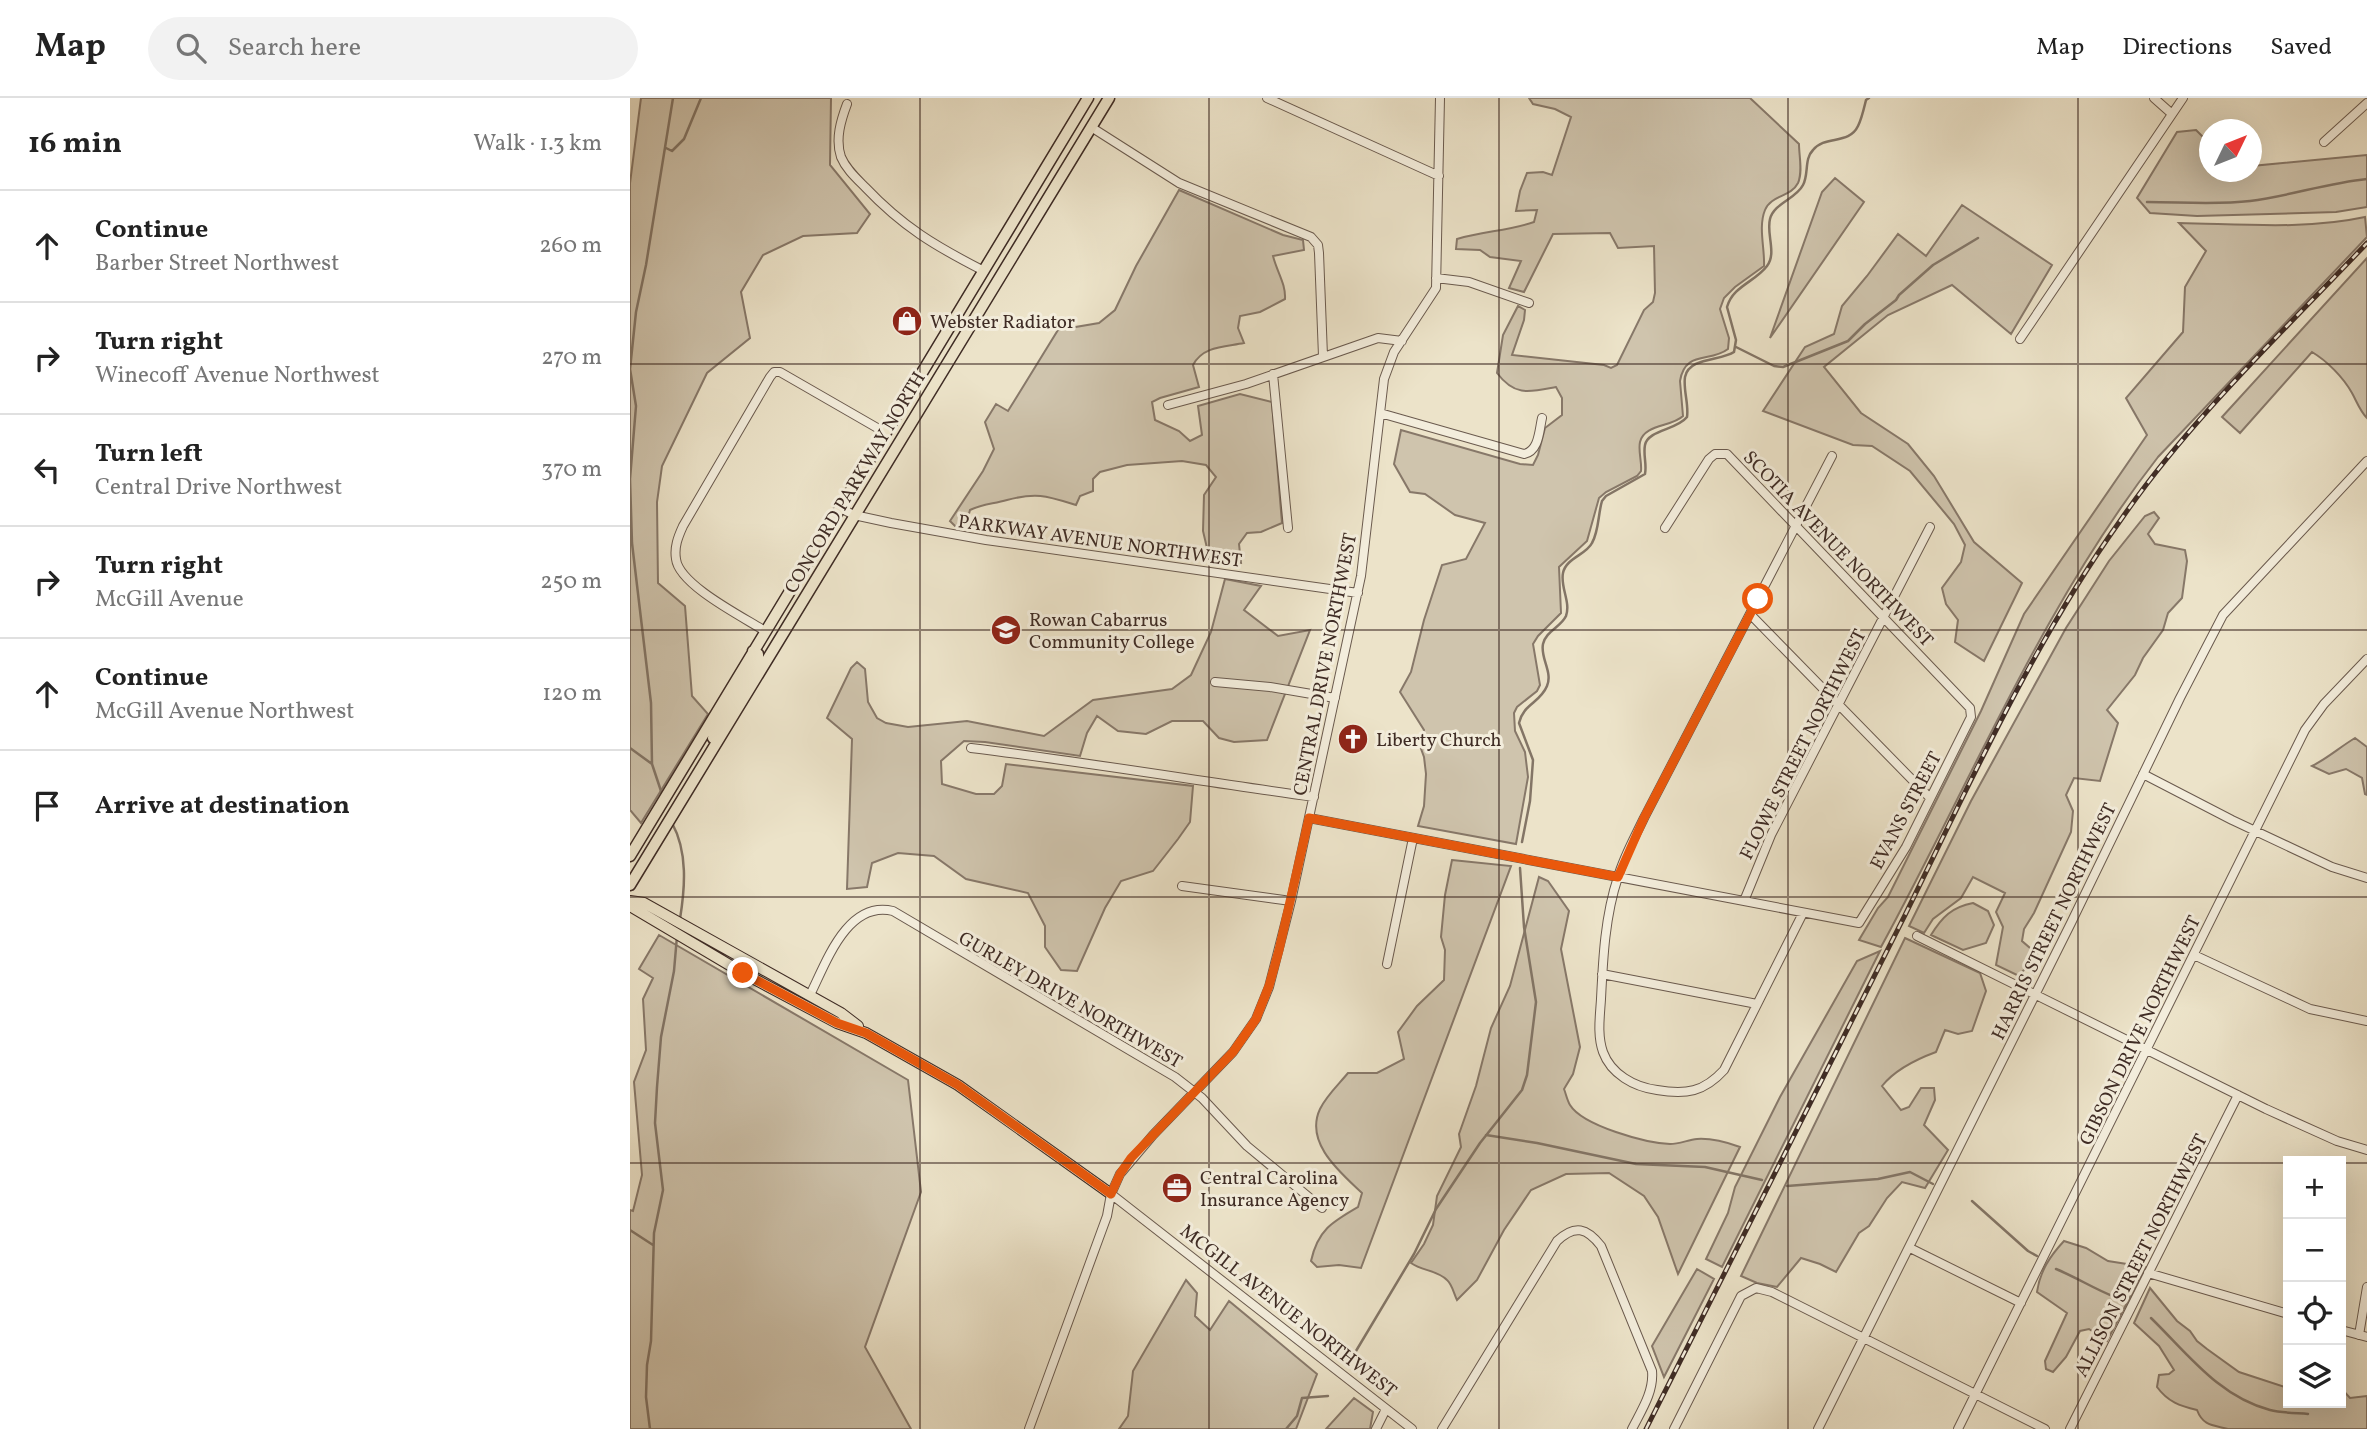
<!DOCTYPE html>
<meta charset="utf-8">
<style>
:root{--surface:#fff;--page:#f2f2f2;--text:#222;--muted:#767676;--line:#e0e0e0}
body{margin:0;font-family:Vollkorn,serif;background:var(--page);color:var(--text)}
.controls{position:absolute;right:21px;bottom:21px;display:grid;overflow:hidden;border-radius:0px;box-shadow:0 7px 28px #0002}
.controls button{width:63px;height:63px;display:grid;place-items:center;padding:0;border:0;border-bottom:2px solid var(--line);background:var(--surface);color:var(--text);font:35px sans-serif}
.compass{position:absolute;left:1569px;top:21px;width:63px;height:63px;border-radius:50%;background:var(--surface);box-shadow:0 7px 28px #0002;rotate:47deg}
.stop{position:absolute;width:21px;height:21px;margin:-16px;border:5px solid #ea580c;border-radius:50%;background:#fff}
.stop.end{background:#ea580c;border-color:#fff;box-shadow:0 2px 7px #0008}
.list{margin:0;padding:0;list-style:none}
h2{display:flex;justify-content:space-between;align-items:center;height:91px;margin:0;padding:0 28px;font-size:30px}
h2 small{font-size:23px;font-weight:400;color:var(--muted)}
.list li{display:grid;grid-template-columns:46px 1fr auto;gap:21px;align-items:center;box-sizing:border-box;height:112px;padding:0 28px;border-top:2px solid var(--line)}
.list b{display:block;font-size:26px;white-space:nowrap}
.list p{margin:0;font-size:23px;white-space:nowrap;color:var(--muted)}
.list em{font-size:23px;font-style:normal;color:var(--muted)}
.icon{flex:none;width:38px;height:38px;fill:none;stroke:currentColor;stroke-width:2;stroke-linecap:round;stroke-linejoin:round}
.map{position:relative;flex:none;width:1737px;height:1331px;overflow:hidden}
header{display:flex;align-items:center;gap:42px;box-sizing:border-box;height:98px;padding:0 35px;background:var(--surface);border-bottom:2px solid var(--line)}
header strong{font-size:33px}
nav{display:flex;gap:38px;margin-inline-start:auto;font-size:24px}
.search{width:490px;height:63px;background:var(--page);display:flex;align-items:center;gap:18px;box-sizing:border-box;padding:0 24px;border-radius:38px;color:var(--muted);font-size:26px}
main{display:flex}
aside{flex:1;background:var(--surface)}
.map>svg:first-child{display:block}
.green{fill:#cfc4ad;stroke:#877869;stroke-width:2}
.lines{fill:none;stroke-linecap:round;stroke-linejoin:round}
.stream{stroke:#837566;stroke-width:2.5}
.minor-casing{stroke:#6a5a4e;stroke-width:10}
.major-casing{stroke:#3f2c25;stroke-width:12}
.highway-casing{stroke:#3f2c25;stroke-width:13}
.minor{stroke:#f3eddc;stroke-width:8}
.major{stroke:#ece3c9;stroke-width:10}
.highway{stroke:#ece3c9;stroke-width:10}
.rail-casing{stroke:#3f2c25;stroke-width:5}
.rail{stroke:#f3eddc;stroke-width:2.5;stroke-dasharray:8;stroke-linecap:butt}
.route{stroke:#ea580c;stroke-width:9}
.grid{fill:none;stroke:#3f2c25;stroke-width:2;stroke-opacity:0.55}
.labels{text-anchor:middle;stroke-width:6;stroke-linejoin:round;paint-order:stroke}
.poi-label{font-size:19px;fill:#3f2c25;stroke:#f3eddc;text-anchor:start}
.street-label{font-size:19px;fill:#3f2c25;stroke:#f3eddc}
</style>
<header>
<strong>Map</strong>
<div class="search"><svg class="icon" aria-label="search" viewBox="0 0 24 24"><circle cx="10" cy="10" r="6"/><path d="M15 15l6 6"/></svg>Search here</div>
<nav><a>Map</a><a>Directions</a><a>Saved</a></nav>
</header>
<main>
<aside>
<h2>16 min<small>Walk · 1.3 km</small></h2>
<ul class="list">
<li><svg class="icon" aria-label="ahead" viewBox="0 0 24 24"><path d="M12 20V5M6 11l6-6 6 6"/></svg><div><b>Continue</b><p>Barber Street Northwest</p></div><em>260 m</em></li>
<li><svg class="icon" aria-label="right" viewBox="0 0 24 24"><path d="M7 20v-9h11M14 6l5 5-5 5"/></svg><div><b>Turn right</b><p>Winecoff Avenue Northwest</p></div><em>270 m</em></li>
<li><svg class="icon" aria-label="left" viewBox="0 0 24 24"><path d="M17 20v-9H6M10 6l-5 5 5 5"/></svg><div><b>Turn left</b><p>Central Drive Northwest</p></div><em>370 m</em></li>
<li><svg class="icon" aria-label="right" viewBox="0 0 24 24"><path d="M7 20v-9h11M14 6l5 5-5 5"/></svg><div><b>Turn right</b><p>McGill Avenue</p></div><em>250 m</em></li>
<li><svg class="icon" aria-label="ahead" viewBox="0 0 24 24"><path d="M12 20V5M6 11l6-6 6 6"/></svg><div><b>Continue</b><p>McGill Avenue Northwest</p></div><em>120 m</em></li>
<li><svg class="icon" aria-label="arrive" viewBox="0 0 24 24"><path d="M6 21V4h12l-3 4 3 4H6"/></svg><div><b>Arrive at destination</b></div></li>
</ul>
</aside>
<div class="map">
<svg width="1737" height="1331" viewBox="0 0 1737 1331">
<rect width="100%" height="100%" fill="#ece3c9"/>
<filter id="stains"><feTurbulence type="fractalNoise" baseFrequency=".00286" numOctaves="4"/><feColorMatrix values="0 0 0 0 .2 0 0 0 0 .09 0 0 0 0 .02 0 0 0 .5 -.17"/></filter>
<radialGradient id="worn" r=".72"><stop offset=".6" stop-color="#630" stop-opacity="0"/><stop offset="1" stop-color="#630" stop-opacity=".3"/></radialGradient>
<path class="green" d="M11,0h190l-1,67 40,49 -13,19 -54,3 -40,19 -22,37 9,46 -43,35 -45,93 -5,36 1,81 27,23 7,90 16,18 -67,109 -11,-13v-627z
M899,0h221l49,46c0,12 4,28 -1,39 -7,14 -27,12 -33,27 -7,17 0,39 -1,56l-29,21 -11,11 -4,11 9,29 -1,11c-18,14 -43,1 -48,32l3,35c-11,11 -39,8 -43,26 -2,9 2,20 1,29l-4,5 -31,16 -7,6 -12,43 -28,26 2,46 -23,23 -5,8 7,41 -3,6 -20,16 -3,6 1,18 10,21 3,25 -12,67 -98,-18 6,-20 2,-32 -2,-17 -4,-11 4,-16 -24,-38 11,-20 13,-52 18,-55 24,-6 19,-36 -30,-8 -30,-21 -15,-2 -16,-28 7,-34 119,34 13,1 5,-10 7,-27 17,-13v-17l-6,-11c-26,5 -41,10 -59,-14l6,-38 15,-29 7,4 -1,10 -12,35 92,10 7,3 6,-3 27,-55 9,-8 2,-9 -1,-47 -36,2 -8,-15 -57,1 -29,58 -15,-4 12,-27 -31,-4 -10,-7 -24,-1 1,-10c27,-8 51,-8 77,-17l3,-12 -21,1 4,-20 7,-18 16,-1 9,3 19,-58 -16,-8 -22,-5z
M1566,32l13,13 1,29h42v-6l115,-11v52l-31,5 -139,4 -47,-3 -13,-15 40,-66z
M1205,80l29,24 -94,136 52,-146z
M549,92l104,45 20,5 1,10 -31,6c4,16 13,28 12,43l-25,13 -20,4 -2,12 6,15c-20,4 -41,3 -51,22l6,22 -39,11 -8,4 3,18 24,11 11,10 12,-6 -4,-29 42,-12 32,8 10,121 -21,9 -14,1 -8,11 2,19 -31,-2 -7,-30 1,-36 12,-18 -10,-12 -24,-4 -55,4 -27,7 -7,7v12l-13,5 -4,9c-29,-9 -39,-13 -69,-5 -14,4 -25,4 -37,10l-4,15 -11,1 -5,-5 33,-50 11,-22 -9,-27 11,-18 12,7 50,-81 41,-7 16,-13 21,-44z
M1332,107l90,60 -41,69 -59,-49 -64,30 -64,52 37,46 47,31 26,32 40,66 48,41 -38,78 -29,-19 3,-22 -12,-16 -4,-16 19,-26 4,-17 -11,-21 -44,-53 -38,-25 -19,-1 -90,-34 42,-64 29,-13 8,-28 25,-30 31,-42 28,22z
M1735,119l2,20 -209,220c-116,149 -187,325 -277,490l-22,-7 19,-32 10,-11 93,-186 43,-97 123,-179 -21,-37 57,-66 2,-45 21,-36 -27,-28c62,1 126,7 186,-6z
M1737,160v160c-7,-7 -10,-16 -15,-25 -9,-16 -25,-32 -40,-41l-72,81 -18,-16z
M1524,414l5,6 -11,16 7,10 30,6 2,11 -5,37 -14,15 -5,17 -20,28 -8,17 -28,35 11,13 -18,58 -26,-3 -8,17 7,16 -2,21 -37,81 -10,16 -2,12 15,13 -18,22 -23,-11 7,-38 -7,-15 9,-19 -32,-16 -12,21 -28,21 -9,14 -15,-7 62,-125 95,-173 43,-67 36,-45z
M595,481l36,7 -17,24 34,26 32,-6 -43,110 -33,2 -15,-4 -16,-17h-31l-26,13 -28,-3 -21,-15 -10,17 -7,23 -95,-14 -21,-1 -23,20 1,23 34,10h18l8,-8 4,-22 187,22 -3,36 -12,17 -25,32 -32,10 -16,27 -28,63 -16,-1 -16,-23v-21l-17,-33 -62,-14 -32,-23 -36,-3 -26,10 -5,24 -20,2 5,-150 -25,-21 24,-50 6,-6 8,7 3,33 9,16 9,5 22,4 59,-6 77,15 49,-36 79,-11 19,-14 20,-43z
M1725,640l12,9v48l-2,-1 -3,-16 -16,-9 -17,5 -17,-8c16,-8 28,-19 43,-28z
M822,762l59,6 -150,402 -22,-3 -22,2 -6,-6c7,-31 21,-39 47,-54l4,-14c-21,-20 -58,-50 -42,-84 6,-13 19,-25 28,-36h29l27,-14 -6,-27 19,-26 27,-26 1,-30 -4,-13 4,-42z
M909,779l9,4 21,30 -8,38 19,98 -7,27 -9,15c2,5 3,11 6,16 13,21 76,38 100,39 9,0 18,-4 27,-5 15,-1 29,3 43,8l-62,127 -20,-57 -14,-21 -35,-23 -43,1 -35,16 -27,40 -27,50 -20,20c-3,-6 -5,-16 -10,-20 -10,-10 -25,-9 -36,-17l13,-19 9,-19 4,-29 24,-49 -2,-13 17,-48 15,-58 19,-42z
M1343,805l15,8 6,14 -8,18 -23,7 -32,-15c11,-18 21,-28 42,-32z
M29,837l249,145 13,112 -56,155 46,82h-281v-219l3,1 9,-36 -8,-93 12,-32 -3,-51 10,-21 -14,-9z
M1275,840l75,35 6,18 -14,40 -14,3 -13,-4 -9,22c-19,7 -42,19 -54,34l19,24 8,-3 12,-19h13l1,12 -11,25 24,25 -23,38 -23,-6 -15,16 -18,28 -10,7 -23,39 -16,-8 -19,-6 -24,29 -20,-4 -16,-7z
M1250,853l-158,316 -16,-8 22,-46 7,-26 45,-90 77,-136z
M1434,1143l22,7 22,13 38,6 -39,74 -18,-12 -9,2 -14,26 -13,15 -7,-3 -1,-8 22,-48 -30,-21c3,-21 13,-36 27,-51z
M1067,1171l17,10 -50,98 -12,-31z
M556,1182l11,13 -2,23 15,14 19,-29 88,73 -21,55h-177l9,-13 5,-45z
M1520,1190l27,33 13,10 7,10 10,8 32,23 49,16v15h53v-15l9,10 17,-2v33h-139c-15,-4 -25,-3 -31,-19 -17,-4 -29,-8 -40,-23l2,-12 10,-1 5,-4 -15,-24 -25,-23z
M724,1300l19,14 -3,17h-44z"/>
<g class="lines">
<path class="stream" d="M36,50l6,3 12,-12 17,-41
M1517,104c34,0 70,3 103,-1 40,-5 77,-18 117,-22
M1106,249l38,19 9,1 65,-26 17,-17 31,-24 3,-5 34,-30 45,-27
M0,650l22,16
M32,696l-10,-30 -1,-61 -19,-160 -2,-64 6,-73 -6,-37 6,-57 10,-47 27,-167
M42,725c16,29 13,65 8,96
M892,744l8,-41 3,-41 -14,-37c5,-20 21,-20 28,-37 6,-14 -7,-28 -4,-42 3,-13 18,-17 23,-28 5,-14 -6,-29 -3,-43 3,-15 23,-18 29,-30 7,-12 6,-29 10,-42l4,-5 39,-22c2,-10 -2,-19 0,-29 3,-15 32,-15 42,-28 2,-13 -4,-27 -2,-40 4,-20 36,-16 49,-25l2,-12 -9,-33c6,-21 28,-25 40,-41 10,-13 -1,-32 3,-47 4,-16 26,-20 33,-34 6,-11 1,-26 10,-35 12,-15 36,-5 45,-24 4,-8 6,-18 8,-26l3,-2
M856,1037l51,8 99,21 69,3 57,13
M1157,1088l91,-7 32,-7 23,12
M1342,1103l56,50 9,5
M0,1132l23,15
M1426,1171c20,8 38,20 59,28
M1521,1220c36,35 68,79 119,92 12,3 26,3 38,4
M720,1263l64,-107 22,-45 44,-66 42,-53 5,-15 9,-73 -12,-75 -4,-59
M20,1331l-4,-32 1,-32 4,-24 3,-108 9,-43 -8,-67 2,-36 4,-50 13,-66 3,-35
M656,1331l11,-13 5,-18 26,-2"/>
<g class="minor-casing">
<path id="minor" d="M637,0l172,78
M1524,0l18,16
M217,6c-6,16 -12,35 -6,53 5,12 15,21 24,30 38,40 70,59 119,84
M461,29l88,56 132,54 7,8 1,8 4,103
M1694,44l43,-39
M806,180l33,4 60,21
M1390,241l163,-241
M643,276l15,154
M538,307l78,-21 132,-46 24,3
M750,315l144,41c15,-3 15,-23 18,-36
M210,410l14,7 37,8 95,17 372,53
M1120,516l180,184
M135,533c-22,-14 -86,-46 -89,-72 -2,-12 2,-22 7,-33l87,-149 4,-5h6l106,61
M585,584l55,5 65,11
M341,650c115,14 228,33 343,49
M1513,676l89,46 100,47 35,11
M679,720l550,105 47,-76 65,-130 -1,-9 -243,-254h-12l-6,5 -44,69
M552,788l109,15
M1114,803l27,-66 159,-308
M1173,815l-79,157c-20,22 -38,25 -67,20 -23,-3 -46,-16 -54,-38 -6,-17 -3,-36 -2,-53 2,-41 4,-83 17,-122 6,-21 17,-40 26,-59l188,-362
M1287,838l349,173 71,32 30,9
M1564,857l116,54 57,12
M757,866l26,-126
M972,876l155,30
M180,897c16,-32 37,-95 83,-84l282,166 27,21 45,48 75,62
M481,1096l301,235
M1280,1150l111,55
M1518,1175l140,41
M1711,1232l26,7
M1729,1237l8,-48
M399,1331l78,-213 4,-22 9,-20 33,-39 80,-83 23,-33 13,-32 22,-86 70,-325 23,-197 10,-27 42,-64 4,-190
M746,1331l10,-20
M812,1331l115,-188c18,-17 30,-13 44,5l51,125c2,21 -11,40 -20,58
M1044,1331l67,-133 15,-8 16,4 273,137
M1188,1331l253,-506 109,-225 43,-83 144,-154
M1328,1331l347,-699 19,-26 43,-45
M1440,1331l168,-334"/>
</g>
<g class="major-casing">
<path id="major" d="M0,803l14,2 197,110 17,13
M0,808l113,67 94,50 29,10 92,52 153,109"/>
</g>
<g class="highway-casing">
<path id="highway" d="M83,640l5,-13 40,-66v-5l-5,-3
M0,758l458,-758
M0,787l479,-787"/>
</g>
<use href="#minor" class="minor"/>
<use href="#major" class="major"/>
<use href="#highway" class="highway"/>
<g class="rail-casing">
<path id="rail" d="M1016,1331c86,-171 173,-343 259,-514 66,-134 128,-272 215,-394 70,-102 162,-188 247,-278"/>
</g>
<use href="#rail" class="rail"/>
</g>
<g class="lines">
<path class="route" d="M113,875l94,50 29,10 92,52 153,109 9,-20 11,-16 102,-106 23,-33 13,-33 10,-36 30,-132 309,59 26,-59 114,-219"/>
</g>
<path class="grid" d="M290,0v1331M579,0v1331M869,0v1331M1158,0v1331M1448,0v1331M0,266h1737M0,532h1737M0,799h1737M0,1065h1658M1711,1065h26"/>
<defs>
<g id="shop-disc" transform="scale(1.575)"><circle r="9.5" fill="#8f2418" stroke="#f3eddc"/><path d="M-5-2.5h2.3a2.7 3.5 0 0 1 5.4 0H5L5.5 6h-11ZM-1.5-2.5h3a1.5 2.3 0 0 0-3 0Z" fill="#fff"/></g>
<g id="university-disc" transform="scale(1.575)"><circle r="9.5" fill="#8f2418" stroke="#f3eddc"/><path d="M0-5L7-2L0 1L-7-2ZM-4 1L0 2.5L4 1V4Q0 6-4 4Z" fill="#fff"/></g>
<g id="church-disc" transform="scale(1.575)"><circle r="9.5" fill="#8f2418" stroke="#f3eddc"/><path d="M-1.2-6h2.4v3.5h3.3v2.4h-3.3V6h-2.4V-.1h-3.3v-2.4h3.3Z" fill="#fff"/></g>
<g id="office-disc" transform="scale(1.575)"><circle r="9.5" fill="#8f2418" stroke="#f3eddc"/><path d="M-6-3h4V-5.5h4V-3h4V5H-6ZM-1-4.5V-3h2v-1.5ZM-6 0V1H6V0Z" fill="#fff"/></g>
</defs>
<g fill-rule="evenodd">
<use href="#shop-disc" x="277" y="223"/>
<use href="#university-disc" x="376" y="532"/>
<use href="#church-disc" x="723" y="641"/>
<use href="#office-disc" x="547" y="1090"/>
</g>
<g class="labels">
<g class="poi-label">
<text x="300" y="230">Webster Radiator</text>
<text x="399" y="528">Rowan Cabarrus<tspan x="399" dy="22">Community College</tspan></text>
<text x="746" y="648">Liberty Church</text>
<text x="570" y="1086">Central Carolina<tspan x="570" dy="22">Insurance Agency</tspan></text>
</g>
<g class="street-label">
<text transform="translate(224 384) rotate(-59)" y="7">CONCORD PARKWAY NORTH</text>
<text transform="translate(470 442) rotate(8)" y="7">PARKWAY AVENUE NORTHWEST</text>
<text transform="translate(1209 450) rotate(46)" y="7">SCOTIA AVENUE NORTHWEST</text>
<text transform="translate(694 566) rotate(-79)" y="7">CENTRAL DRIVE NORTHWEST</text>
<text transform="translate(1172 646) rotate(-63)" y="7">FLOWE STREET NORTHWEST</text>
<text transform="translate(1275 712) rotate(-62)" y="7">EVANS STREET</text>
<text transform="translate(1423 823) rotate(-64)" y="7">HARRIS STREET NORTHWEST</text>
<text transform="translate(441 901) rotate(30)" y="7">GURLEY DRIVE NORTHWEST</text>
<text transform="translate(1509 932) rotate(-64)" y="7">GIBSON DRIVE NORTHWEST</text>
<text transform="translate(1510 1157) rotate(-63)" y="7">ALLISON STREET NORTHWEST</text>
<text transform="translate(659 1212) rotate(38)" y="7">MCGILL AVENUE NORTHWEST</text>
</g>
</g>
<rect width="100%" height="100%" filter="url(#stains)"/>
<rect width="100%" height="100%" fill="url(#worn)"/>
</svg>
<div class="controls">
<button>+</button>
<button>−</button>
<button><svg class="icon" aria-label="locate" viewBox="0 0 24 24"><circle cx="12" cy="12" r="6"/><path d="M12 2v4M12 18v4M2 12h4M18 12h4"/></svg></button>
<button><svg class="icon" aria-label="layers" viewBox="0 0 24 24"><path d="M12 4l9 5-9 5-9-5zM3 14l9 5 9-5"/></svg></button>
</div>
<svg class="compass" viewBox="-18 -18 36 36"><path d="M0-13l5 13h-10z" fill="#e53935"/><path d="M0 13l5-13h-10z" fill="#767676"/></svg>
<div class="stop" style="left:1128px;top:501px"></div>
<div class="stop end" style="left:113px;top:875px"></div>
</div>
</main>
